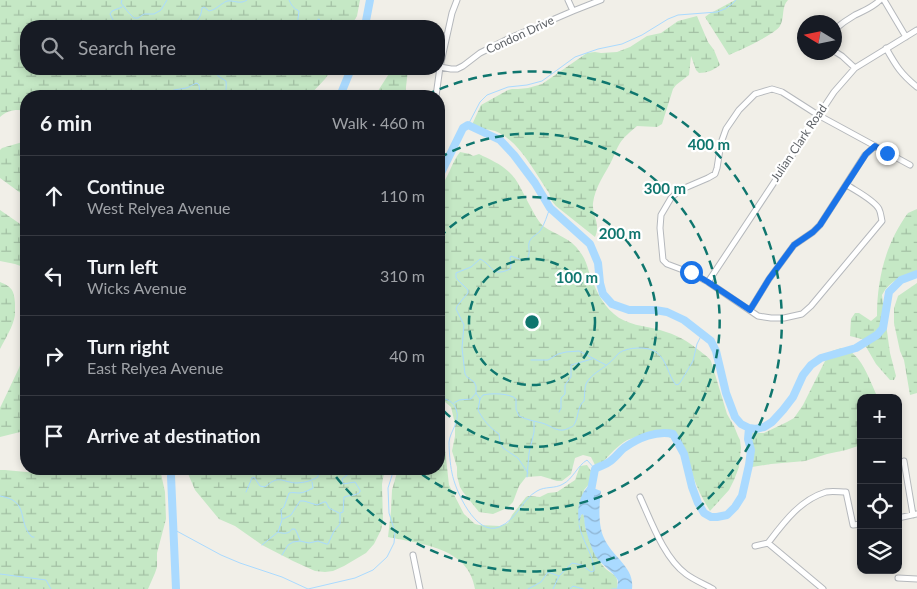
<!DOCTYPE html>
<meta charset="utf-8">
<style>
:root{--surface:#171b24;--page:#242831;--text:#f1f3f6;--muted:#9ea1a6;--line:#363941}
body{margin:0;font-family:Lato,sans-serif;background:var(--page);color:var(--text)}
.controls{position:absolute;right:15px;bottom:15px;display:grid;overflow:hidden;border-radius:10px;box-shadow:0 2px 8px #0003}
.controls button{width:45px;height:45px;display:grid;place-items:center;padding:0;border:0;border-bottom:1px solid var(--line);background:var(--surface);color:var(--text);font:25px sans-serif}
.compass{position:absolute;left:797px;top:15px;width:45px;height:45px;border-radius:50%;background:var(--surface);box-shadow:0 2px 8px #0003;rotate:280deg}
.stop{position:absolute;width:15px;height:15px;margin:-11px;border:4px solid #1a73e8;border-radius:50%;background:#fff}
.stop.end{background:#1a73e8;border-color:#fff;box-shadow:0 1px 5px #0008}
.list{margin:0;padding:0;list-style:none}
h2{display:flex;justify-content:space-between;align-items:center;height:65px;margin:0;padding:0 20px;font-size:21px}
h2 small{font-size:16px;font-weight:400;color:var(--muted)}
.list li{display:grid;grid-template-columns:32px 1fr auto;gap:15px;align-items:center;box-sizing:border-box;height:80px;padding:0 20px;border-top:1px solid var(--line)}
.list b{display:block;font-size:19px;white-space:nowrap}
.list p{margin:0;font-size:16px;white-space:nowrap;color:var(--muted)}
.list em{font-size:16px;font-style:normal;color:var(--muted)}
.icon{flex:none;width:28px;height:28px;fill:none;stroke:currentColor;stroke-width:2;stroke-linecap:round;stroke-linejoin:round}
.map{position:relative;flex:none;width:917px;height:589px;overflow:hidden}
.search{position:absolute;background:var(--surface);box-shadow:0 2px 8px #0003;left:20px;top:20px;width:425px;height:55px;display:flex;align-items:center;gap:12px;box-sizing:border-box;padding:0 18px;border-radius:20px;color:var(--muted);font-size:19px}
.panel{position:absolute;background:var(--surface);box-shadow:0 2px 8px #0003;left:20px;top:90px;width:425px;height:385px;border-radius:20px}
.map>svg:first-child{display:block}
.wetland{fill:url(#wetland-marsh)}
.water{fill:url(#water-waves)}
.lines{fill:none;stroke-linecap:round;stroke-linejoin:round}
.stream{stroke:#aadaff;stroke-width:1}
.river{stroke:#aadaff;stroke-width:8}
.minor-casing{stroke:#b5b8bc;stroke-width:7}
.minor{stroke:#fff;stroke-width:5}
.route{stroke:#1a73e8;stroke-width:6}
.ring{fill:none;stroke:#0f766e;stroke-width:2.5;stroke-dasharray:9 6}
.labels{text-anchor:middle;stroke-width:4.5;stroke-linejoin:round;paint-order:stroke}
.street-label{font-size:12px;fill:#5f6368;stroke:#fff}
.centre{fill:#0f766e;stroke:#fff;stroke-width:2.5}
.ring-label{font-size:15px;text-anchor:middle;font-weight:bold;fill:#0f766e;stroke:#fff;stroke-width:4.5;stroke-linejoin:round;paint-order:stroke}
</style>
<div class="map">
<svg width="917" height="589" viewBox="0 0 917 589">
<defs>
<pattern id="wetland-marsh" width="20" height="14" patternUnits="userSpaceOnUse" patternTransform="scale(1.25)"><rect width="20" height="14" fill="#c5e8c5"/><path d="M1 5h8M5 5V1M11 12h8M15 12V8" fill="none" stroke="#a3c0a4"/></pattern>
<pattern id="water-waves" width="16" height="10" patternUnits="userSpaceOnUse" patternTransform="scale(1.25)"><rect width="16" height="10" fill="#aadaff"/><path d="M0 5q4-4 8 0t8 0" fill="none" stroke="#8eb4d2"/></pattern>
</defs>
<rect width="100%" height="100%" fill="#f1efe8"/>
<path class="wetland" d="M0,0h360l-3,16 -6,10h-325v43h306l-7,10 -16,17h-283v15c-10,-2 -18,-1 -26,6z
M735,0h53c-7,7 -3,17 -8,26 -6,9 -40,24 -51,29l-24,-38 4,-3z
M697,16l11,26 6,8 6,15c-6,5 -13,8 -21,8l-3,-3 -5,-14 -2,19 -13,10 -3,4 -11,35 -5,3 -20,-1c-6,5 -13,11 -17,17 -3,5 -6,12 -8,17 -7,14 -17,27 -19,43 -1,12 8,21 2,34l-39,-31 -5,-6 -2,-7c-14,-20 -30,-53 -54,-62 -7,-2 -16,-2 -24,-4l10,-22 27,-15 4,-1h6l10,-1 14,-4 45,-31 8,-1 6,1 16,-1 13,-5 17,-11 14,-3 17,-12z
M392,69h16l-3,27h-29v-2z
M26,141v56l-26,-19v-28l2,-2z
M460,152l10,2 3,2 6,-2c10,5 22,10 30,18 9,8 14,21 20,32 4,7 8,16 14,22 13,9 28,12 37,26 5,6 7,13 9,20 6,16 12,31 25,42 12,11 31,12 46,16 17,5 26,10 40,21 4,4 8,5 11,10l16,53 7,12 4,10 2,4 1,8 -2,19 -5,13 -5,10 -19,21c-7,-11 -13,-23 -17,-35 -4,-9 -5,-21 -11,-29 -4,-6 -13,-11 -20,-12 -9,-1 -30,1 -38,7 -9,6 -17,16 -25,24l-4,-1 -4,-8 -8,-2 -8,3 -4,16 -9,7h-5l-16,-5 -15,1 -7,9 -6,16 -6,6 -14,6 -14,-2 -16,-20 -3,-5 -3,-11v-9l-5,-16 3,-15v-12l-4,-17 -6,-5 -6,-2v-212c10,-10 12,-25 21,-36z
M917,209v62c-15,5 -27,9 -35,24l8,58 6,23 -2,4h-4l-14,-16 -11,-19 -1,-4 -2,-2 -12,-3 1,-17 4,-6h4l12,8 6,-5c0,-38 9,-73 31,-103z
M0,210l26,18v40l-11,-4 -15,-3z
M0,282c12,5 14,8 15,21 0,4 0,8 0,12 -2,12 -10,24 -15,34z
M917,283v110l-7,2 -6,-35 -4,-9 -6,-28v-15l4,-12z
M841,348c20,2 29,34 37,50h-17v47l-15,5 -19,4 -22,7 -34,3 -19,3 1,-21 -4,-13h15l23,-11 7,-4 9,-13 24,-48 5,-6z
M26,349v83h-6l-20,5v-29l19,-40z
M439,413c10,6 4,16 5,27l5,45 15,29 11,10 4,1 21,1 8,-3 4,-8 14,-18 3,-1 11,1 8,-4 9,-1 18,-12 5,-14 7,-1 4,6 1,4 -2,8 -6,7 -5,33 2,-8 2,-1c2,4 2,8 2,12 3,11 12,33 19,41 9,10 15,5 13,22h-142c-6,-41 -53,-45 -87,-52l3,-26 1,-21 6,-21h41z
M66,469h94l5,23 1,27 -9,34v14l-2,6 -7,16h-148v-119c20,0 48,7 66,-1z
M186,469h200l-2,4 -2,11 1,37 -2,9 -7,14 -8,9 -22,13 -11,5 -8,1 -10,-1 -22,-10 -31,-16 -27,-19 -16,-7 -24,-29z"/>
<path class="water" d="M588,486l13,5c-2,15 -3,34 3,47 8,19 31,29 28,51h-15c0,-3 1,-5 1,-8 -1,-6 -18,-17 -23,-26 -4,-8 -8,-20 -10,-29 -1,-4 0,-8 -2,-12l-2,1 -2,10c-2,-15 -1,-27 9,-39z"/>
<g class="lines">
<path class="stream" d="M122,0l-1,3 7,9 6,6h4l6,-4h10l7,-4 6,-10
M289,0c2,5 5,9 10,11l-2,15
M105,26l7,-4 1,-2 -3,-6 2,-3 10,-4
M187,26c10,-3 14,-8 15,-18l2,-1 5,4c7,-1 11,-7 18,-10 7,-1 13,4 20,-1
M315,26l3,-7h1l7,7
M333,26l7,-2 12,2
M244,69l4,2 2,-2
M138,96c8,-10 11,-2 21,-2 6,0 10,-2 15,-4 4,-1 8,-1 12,-2 4,-1 7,-4 11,-5l2,2 1,11
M214,96c10,-6 13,2 12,-15l-8,-5 -2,-5 1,-2
M468,125l12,-23 7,-7 21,-8 19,-2 15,-4 33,-24 23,-8 24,-5 20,-9 26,-16 10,-4 39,-3 8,-3 7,-5 4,-4
M439,336v1
M531,360h17l10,-6 8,-2 13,-1 27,14
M439,398c7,0 15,4 17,11 5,12 -6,22 -7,33 0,8 1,22 3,31 3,17 24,64 47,54 18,-7 23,-28 38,-36 8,-5 18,-2 26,-7 10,-5 14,-18 24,-24l8,9
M480,399l-4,-6v-7l-2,-4 -7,-5 -2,-3 -3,-26 2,-23 -8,-16 1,-3 11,-13v-3l-12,-12v-5l15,-6 9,-8c13,6 11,19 30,10l1,-3 -1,-9 1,-1 11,4 5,-1c4,-7 1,-10 2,-16 2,-7 8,-8 11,-12 5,-7 7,-16 10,-23
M454,403l5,-3 12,-1 5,-6
M559,412l2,-4v-10l4,-4v-9l6,-8v-12l21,-6
M528,473l-10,-15 -15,-10 -3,-6 -1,-8c-9,-6 -16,-14 -21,-24l2,-11 3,-4c8,-2 27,-2 33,4v10l3,7c8,4 15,5 23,7 10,3 17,11 27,5 4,-2 4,-1 6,-5 4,-8 2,-16 9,-22 1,-6 0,-14 3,-19 5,-8 14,-12 21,-18 4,-3 7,-7 11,-11 8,-6 29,-7 37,-1 11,8 12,23 20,33l3,-1 2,-3 12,-20 4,-17 5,-10
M527,477l2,-24 5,-21v-10
M246,492l6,-14 2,-1 6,9 5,1c14,-12 15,-6 30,-4 8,0 16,-2 23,-6v-7l5,-1
M0,496c31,5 16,25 32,41h2
M283,519l8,-4 9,-14h4l13,4 7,-3h2l3,6 10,5
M173,529l48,26 19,8 42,14 26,12 47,-11 18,-8 14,-13 7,-14 1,-11 -6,-19 -1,-25 6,-19
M278,532l4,-12 -1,-10 3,-3 5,-14c4,-1 6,0 10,0 5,0 10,-3 14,-5l-1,-6
M262,545l16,-13c6,2 11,2 14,-3h3l2,4 3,7
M282,555l6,-10 5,-3 7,-1 9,2 9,-2 8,3h2l6,-13 6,-7v-11l3,-1 1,-15c5,-2 12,-1 16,-5v-2l-5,-8 -12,2 -1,-5 9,-7 -2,-3
M0,574l46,6 5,9
M528,589l13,-7 7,-10 11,4
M553,589l6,-13 13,-13 10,2 9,7 3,-1c1,-14 -12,-30 -15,-46
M570,589l3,-3 10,3
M612,589h5"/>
<path class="river" d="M365,26l5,-26
M340,96l11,-27
M439,177l24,-49 5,-3 32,15 14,15 21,28 15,25 40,36 8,19 2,20 3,11 9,10 17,6h26l12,2 17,8 27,21 5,10 10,42 9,24 6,7 8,4 7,1 8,-2 8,-5 11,-12 10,-13 10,-22 8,-10 10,-7 35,-10 21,-13 6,-7 6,-36 12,-12 16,-6
M172,469l-1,7 5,113
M590,496l5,-27c5,-3 10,-4 14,-7 6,-4 10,-10 15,-14 14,-10 33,-18 49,-14l11,20 8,33 6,16 6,10 7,4h6l10,-2 8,-8 7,-11 7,-31 2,-15 -3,-11 1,-11"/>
<g class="minor-casing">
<path id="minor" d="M568,0l5,11
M884,0l22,37
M834,30c7,-6 14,-11 21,-15 10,-5 17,-7 25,-15
M886,48c10,18 15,26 31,39
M834,51l8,5 13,12
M440,67l11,2h6l6,-3 17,-13 30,-15 63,-27 28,-11
M436,96l4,-29 12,-54 5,-13
M847,185c9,6 27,15 32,24 2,4 2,8 3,12l-71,85 -9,8 -18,4h-13l-13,-2 -50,-34 -17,-9 -24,-9 -4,-4 -3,-32 1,-13 10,-17 9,-8 28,-12 7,-4 2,-6 4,-25 5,-14 13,-19 16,-16 17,-5 10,3 36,23 92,50
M708,282l126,-190 21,-24 62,-38
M750,310l19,-31 25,-34 19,-13 7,-7 45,-70 10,-9
M904,461l9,54
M640,497c11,24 24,61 46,77 8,6 18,10 27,15
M898,518l19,-4
M768,543c16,-21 32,-43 58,-51 6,-1 14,0 20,0l7,33 8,-1
M755,546l13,-3 55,46
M413,555l7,34
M898,578l19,1"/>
</g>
<use href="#minor" class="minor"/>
</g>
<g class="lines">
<path class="route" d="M691,272l17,10 42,28 19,-31 25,-34 19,-13 7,-7 46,-71 9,-8 12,7"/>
</g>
<g class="ring">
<circle cx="532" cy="322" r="63"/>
<path d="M439 238A125 125 0 1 1 439 406"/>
<path d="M439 158A188 188 0 1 1 415 469"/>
<path d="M426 95A250 250 0 1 1 330 469"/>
</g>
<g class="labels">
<g class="street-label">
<text transform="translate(520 35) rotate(-25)" y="4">Condon Drive</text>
<text transform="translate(799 143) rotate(-56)" y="4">Julian Clark Road</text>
</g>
</g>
<circle cx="532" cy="322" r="8" class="centre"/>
<g class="ring-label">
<text x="709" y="150">400 m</text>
<text x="665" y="194">300 m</text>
<text x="620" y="239">200 m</text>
<text x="577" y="283">100 m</text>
</g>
</svg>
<div class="controls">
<button>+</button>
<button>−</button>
<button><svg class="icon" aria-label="locate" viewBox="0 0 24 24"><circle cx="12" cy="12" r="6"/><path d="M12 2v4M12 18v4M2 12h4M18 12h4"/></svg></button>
<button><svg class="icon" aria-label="layers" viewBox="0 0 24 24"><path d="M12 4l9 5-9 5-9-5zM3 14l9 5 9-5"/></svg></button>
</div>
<svg class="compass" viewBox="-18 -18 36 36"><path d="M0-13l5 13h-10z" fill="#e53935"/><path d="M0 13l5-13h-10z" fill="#9ea1a6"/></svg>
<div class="stop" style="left:691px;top:272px"></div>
<div class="stop end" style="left:887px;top:153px"></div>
<div class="search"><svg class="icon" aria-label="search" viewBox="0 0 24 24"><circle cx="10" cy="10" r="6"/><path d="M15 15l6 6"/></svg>Search here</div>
<section class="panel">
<h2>6 min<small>Walk · 460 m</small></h2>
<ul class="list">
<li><svg class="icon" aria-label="ahead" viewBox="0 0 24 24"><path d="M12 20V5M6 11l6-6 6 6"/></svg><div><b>Continue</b><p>West Relyea Avenue</p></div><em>110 m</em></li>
<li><svg class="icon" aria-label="left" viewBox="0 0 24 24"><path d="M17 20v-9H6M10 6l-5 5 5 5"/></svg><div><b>Turn left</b><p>Wicks Avenue</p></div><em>310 m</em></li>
<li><svg class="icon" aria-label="right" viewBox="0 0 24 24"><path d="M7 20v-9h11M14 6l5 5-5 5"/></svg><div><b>Turn right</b><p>East Relyea Avenue</p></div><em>40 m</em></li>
<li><svg class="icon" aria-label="arrive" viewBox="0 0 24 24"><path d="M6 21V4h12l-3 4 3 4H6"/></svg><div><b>Arrive at destination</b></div></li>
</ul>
</section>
</div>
